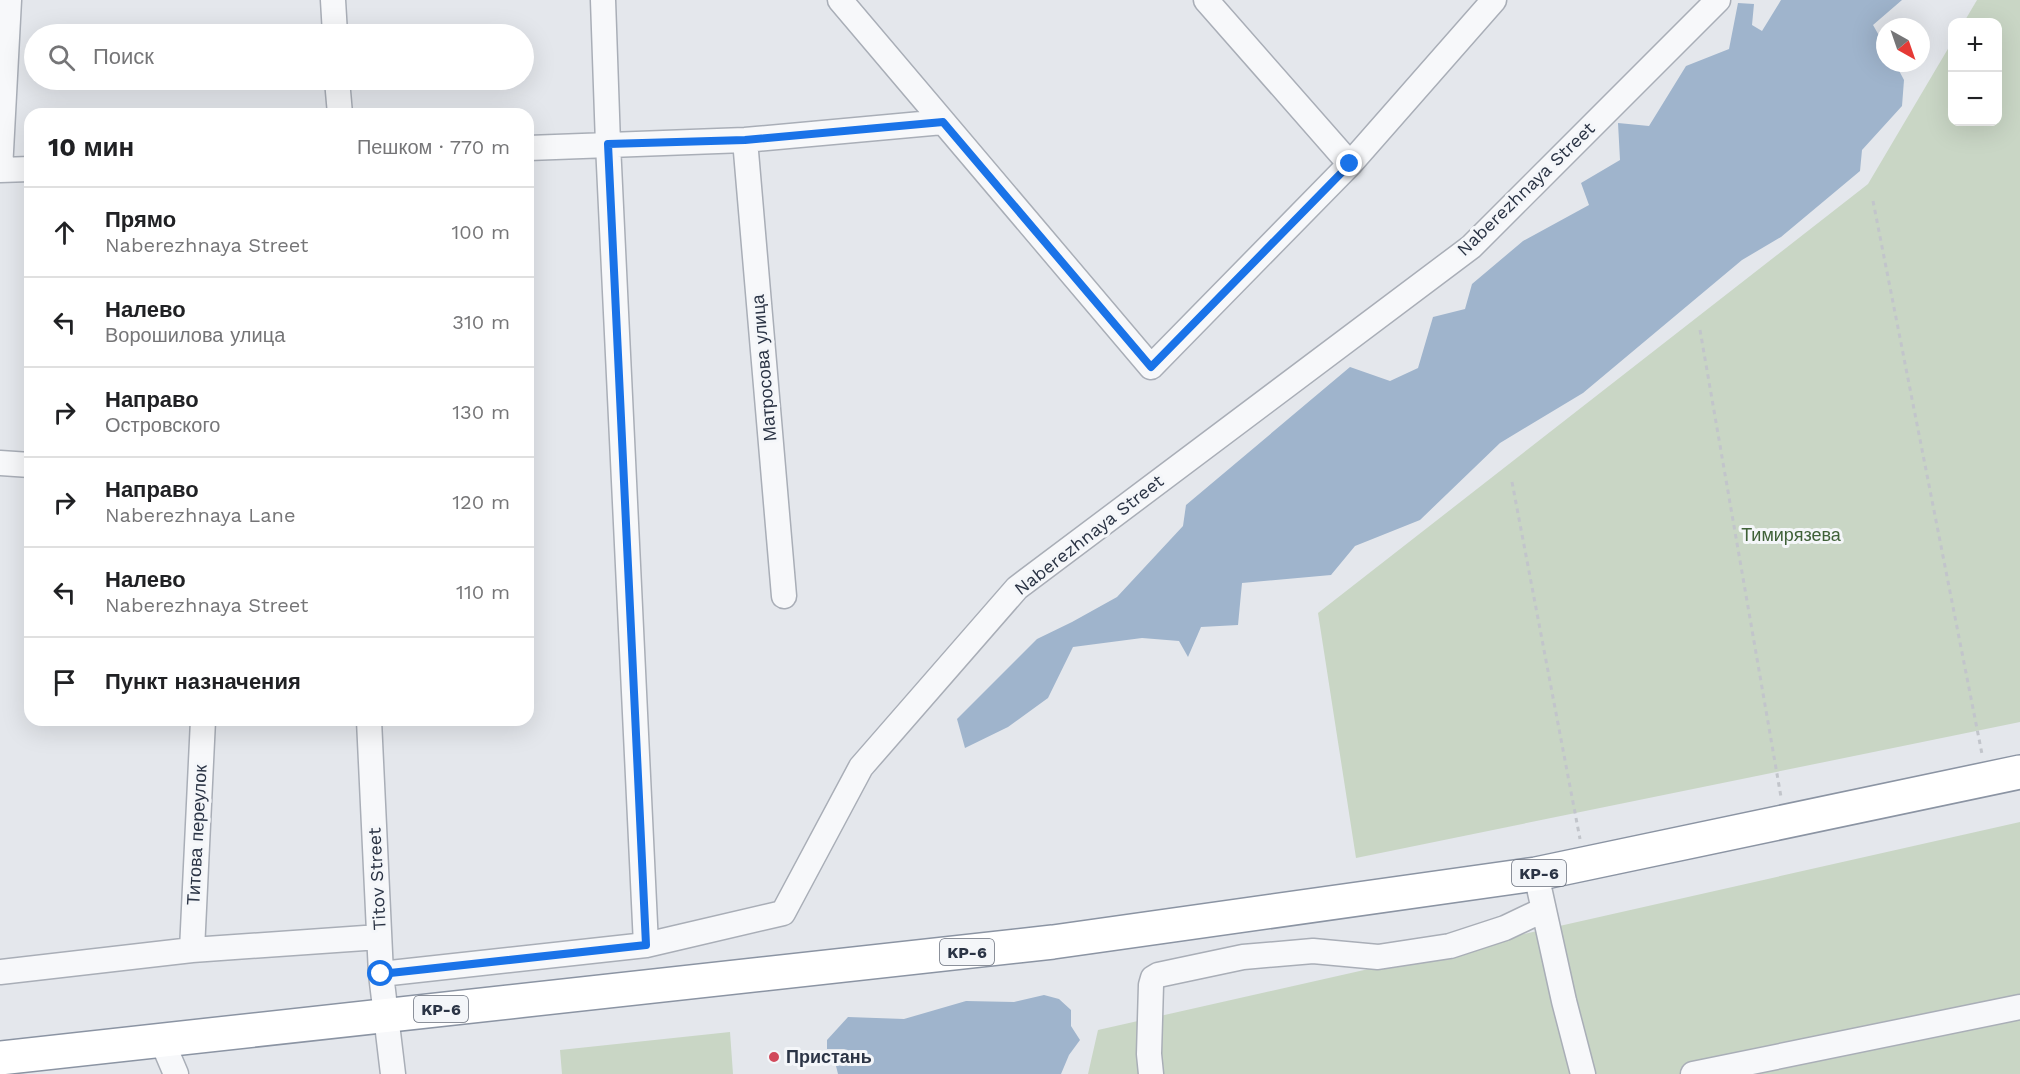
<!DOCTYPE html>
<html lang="ru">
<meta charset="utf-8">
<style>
:root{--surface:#fff;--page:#f2f2f2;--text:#202124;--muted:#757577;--line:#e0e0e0}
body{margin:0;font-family:"Work Sans",sans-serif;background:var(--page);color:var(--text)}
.controls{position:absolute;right:18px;top:18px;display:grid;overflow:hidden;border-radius:12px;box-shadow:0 6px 24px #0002}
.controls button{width:54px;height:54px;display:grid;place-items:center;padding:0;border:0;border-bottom:2px solid var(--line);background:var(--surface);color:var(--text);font:30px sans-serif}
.compass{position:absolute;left:1876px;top:18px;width:54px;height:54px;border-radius:50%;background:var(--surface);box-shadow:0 6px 24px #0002;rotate:140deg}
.stop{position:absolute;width:18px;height:18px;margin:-14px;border:4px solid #1a73e8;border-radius:50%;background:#fff}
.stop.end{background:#1a73e8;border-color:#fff;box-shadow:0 2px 6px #0008}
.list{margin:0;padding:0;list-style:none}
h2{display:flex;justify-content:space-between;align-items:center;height:78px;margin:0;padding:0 24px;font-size:26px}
h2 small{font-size:20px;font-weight:400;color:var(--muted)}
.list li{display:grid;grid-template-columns:39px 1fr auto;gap:18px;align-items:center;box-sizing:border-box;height:90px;padding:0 24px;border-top:2px solid var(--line)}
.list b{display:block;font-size:22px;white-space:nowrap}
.list p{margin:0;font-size:20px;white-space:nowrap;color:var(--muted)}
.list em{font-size:20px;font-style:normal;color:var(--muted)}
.icon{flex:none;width:33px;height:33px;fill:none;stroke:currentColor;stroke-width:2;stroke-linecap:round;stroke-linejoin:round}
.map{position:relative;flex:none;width:2020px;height:1074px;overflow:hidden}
.search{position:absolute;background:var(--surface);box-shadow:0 6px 24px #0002;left:24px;top:24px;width:510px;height:66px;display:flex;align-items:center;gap:15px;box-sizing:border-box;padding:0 21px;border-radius:33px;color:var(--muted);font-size:22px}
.panel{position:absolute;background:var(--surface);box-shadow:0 6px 24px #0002;left:24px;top:108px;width:510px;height:618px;border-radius:18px}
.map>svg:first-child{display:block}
.green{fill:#c9d6c5}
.water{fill:#9fb4cc}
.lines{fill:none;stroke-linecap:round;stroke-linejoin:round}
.minor-casing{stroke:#a9aeb7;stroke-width:27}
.highway-casing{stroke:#8b94a3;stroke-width:36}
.path{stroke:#c2c5cb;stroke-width:3;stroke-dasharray:4.5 4.5;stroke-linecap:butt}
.minor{stroke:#f7f8fa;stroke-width:24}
.highway{stroke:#fff;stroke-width:33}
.route{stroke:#1a73e8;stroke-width:8}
.poi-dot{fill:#d1495b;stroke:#f4f6f9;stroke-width:2}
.labels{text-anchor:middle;stroke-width:6;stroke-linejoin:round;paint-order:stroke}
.shield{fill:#f4f6f9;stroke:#676e7b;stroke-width:1.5}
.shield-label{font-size:16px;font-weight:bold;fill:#2b3445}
.street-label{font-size:18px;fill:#2b3445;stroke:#f4f6f9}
.park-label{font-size:18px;fill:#3f6138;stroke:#f4f6f9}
.poi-label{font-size:18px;font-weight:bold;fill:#2b3445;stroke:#f4f6f9;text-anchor:start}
</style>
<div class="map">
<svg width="2020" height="1074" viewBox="0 0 2020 1074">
<rect width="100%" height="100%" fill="#e4e7ec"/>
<path class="green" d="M1977,0h43v722l-664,136 -38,-245 550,-429 84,-142v80h46v-100h-34z
M2020,822v252h-932l10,-44z
M730,1032l3,42h-171l-2,-24z"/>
<path class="water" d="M1781,0h121l-29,25 12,21v17h10l9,17 -2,26 -40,44 -2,21 -79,66 -39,23 -159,133 -83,50 -80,77 -65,26 -24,29 -89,8 -4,42 -37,2 -13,30 -9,-16 -37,-3 -69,9 -25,51 -40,29 -43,21 -8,-29 80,-80 35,-17 45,-25 66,-71 3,-21 164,-138 40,14 28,-13 15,-51 32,-8 7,-25 51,-43 66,-36 -8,-22 39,-23 -2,-37 31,3 37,-60 43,-17 9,-46 16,1 -2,21 10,6z
M1044,995l15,4 12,11v16l9,14 -11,15 -8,19h-223l-2,-8 9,-1 14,-12 -15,-4h-17v-9l21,-23 56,2 62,-18 48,1z"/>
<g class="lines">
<g class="minor-casing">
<path id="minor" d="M333,0l2,34
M603,0l5,144 38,801
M840,0l311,367 199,-203 144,-164
M1206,0l144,164
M337,80l3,34
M745,140l39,456
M528,148l217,-8 198,-18
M0,170l9,-170
M0,170l30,-1
M0,463l30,2
M369,720l12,254 12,100
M1536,874l28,127 19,73
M192,950l11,-230
M0,972l192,-22 187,-13
M381,974l265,-29 137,-32 78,-146 156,-179 454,-341 247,-247
M162,1041l14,33
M1151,1074l-2,-20 2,-69 2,-7 5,-3 85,-18 70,-6 65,6 72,-11 55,-18 38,-18
M1693,1074l327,-67"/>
</g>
<g class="highway-casing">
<path id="highway" d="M0,1058l1053,-116 483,-68 484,-102"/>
</g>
<path class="path" d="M1873,201l109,553
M1700,330l81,467
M1512,482l68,357"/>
<use href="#minor" class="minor"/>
<use href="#highway" class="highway"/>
</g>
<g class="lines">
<path class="route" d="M381,974l265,-29 -38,-801 137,-4 198,-18 208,245 199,-203"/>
</g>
<circle class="poi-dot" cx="774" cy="1057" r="6"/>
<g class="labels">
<g class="shield">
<rect x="1512" y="860" width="54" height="26" rx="4.5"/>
<rect x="940" y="939" width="54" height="26" rx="4.5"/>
<rect x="414" y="996" width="54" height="26" rx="4.5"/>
</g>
<g class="shield-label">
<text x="1539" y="879">KP-6</text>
<text x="967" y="958">KP-6</text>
<text x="441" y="1015">KP-6</text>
</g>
<g class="street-label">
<text transform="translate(1526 189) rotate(-44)" y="6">Naberezhnaya Street</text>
<text transform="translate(764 368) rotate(-95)" y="6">Матросова улица</text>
<text transform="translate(1089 535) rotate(-38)" y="6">Naberezhnaya Street</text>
<text transform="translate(197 835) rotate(-87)" y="6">Титова переулок</text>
<text transform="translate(377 879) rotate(-93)" y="6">Titov Street</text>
</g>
<g class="park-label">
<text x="1791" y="541">Тимирязева</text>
</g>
<g class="poi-label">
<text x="786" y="1063">Пристань</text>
</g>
</g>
</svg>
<div class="controls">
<button>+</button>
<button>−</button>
</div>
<svg class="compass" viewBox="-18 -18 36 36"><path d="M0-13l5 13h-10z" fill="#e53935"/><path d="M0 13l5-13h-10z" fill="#757577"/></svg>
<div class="stop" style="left:381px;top:974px"></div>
<div class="stop end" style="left:1350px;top:164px"></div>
<div class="search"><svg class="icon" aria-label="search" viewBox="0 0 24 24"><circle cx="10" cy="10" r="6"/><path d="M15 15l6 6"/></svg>Поиск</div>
<section class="panel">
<h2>10 мин<small>Пешком · 770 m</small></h2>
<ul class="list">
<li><svg class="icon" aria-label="ahead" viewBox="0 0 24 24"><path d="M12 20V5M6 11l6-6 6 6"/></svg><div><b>Прямо</b><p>Naberezhnaya Street</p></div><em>100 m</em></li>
<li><svg class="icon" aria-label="left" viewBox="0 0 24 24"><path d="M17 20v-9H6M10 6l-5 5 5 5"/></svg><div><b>Налево</b><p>Ворошилова улица</p></div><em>310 m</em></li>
<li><svg class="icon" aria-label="right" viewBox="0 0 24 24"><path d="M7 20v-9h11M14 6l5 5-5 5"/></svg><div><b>Направо</b><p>Островского</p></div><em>130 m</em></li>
<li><svg class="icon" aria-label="right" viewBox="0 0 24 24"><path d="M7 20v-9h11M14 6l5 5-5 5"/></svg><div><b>Направо</b><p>Naberezhnaya Lane</p></div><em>120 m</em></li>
<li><svg class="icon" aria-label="left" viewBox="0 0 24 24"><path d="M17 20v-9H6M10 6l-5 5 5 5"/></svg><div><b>Налево</b><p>Naberezhnaya Street</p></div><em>110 m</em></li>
<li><svg class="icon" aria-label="arrive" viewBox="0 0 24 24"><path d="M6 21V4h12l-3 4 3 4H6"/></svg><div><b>Пункт назначения</b></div></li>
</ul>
</section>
</div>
